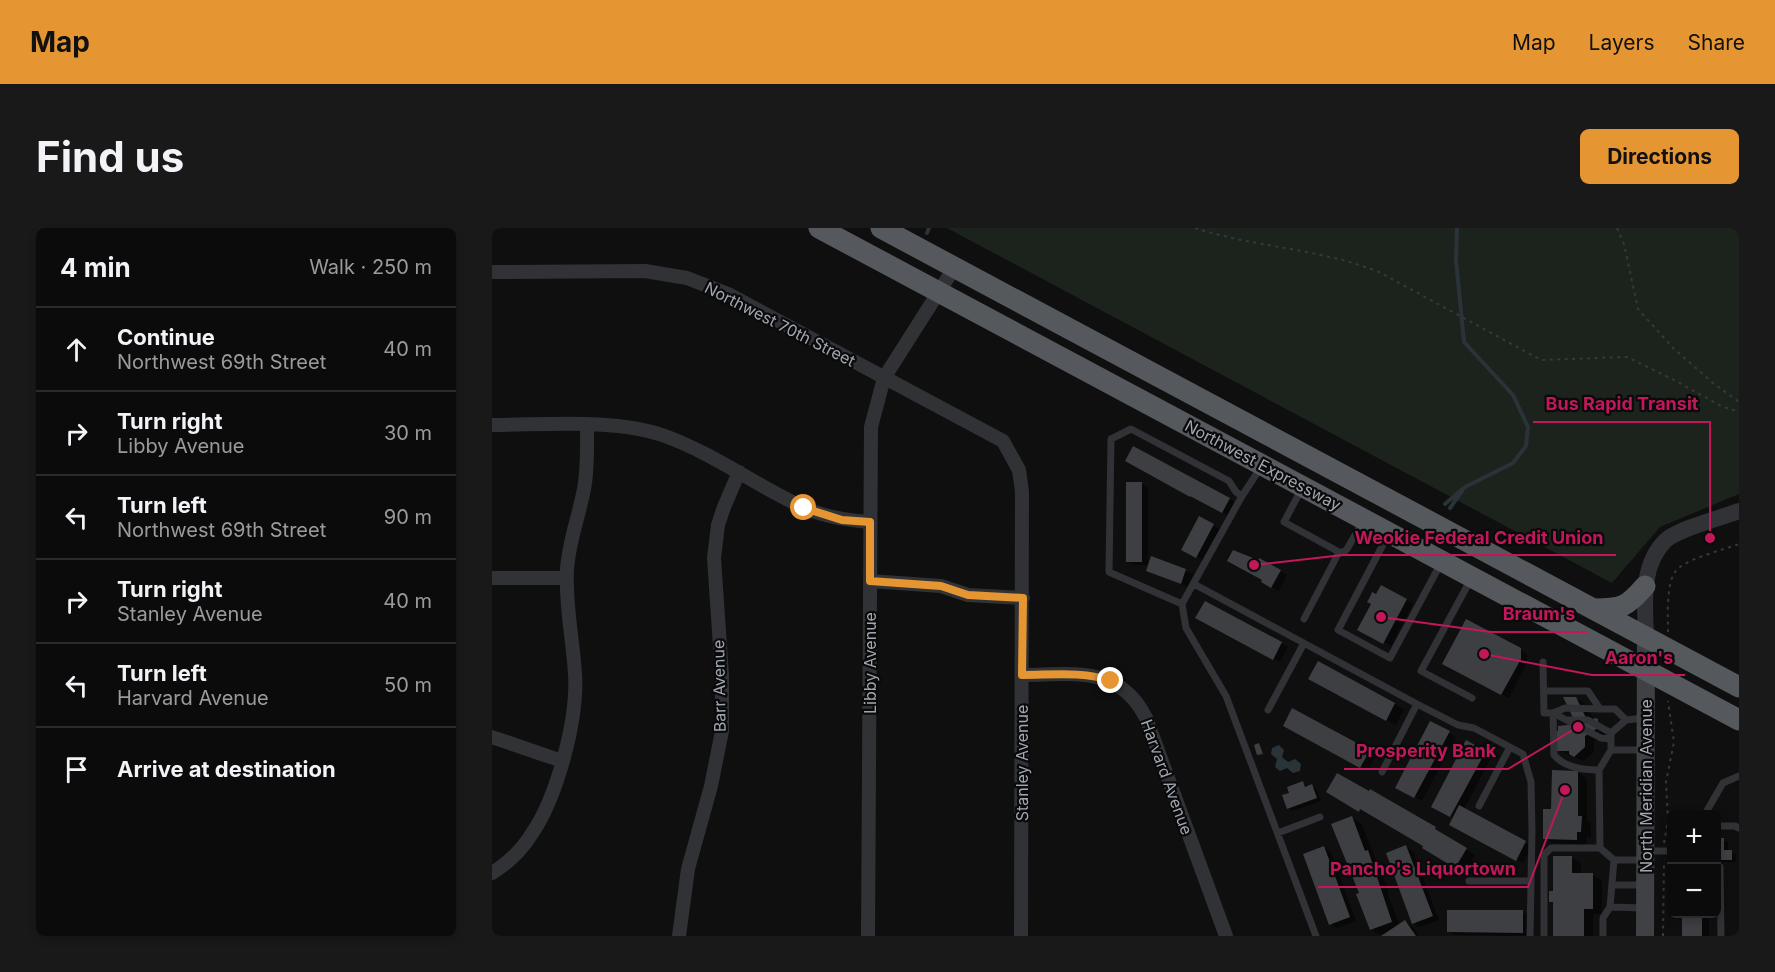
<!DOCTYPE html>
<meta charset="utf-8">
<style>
:root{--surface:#0b0b0c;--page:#19191a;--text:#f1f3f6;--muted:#9a9b9d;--line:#2b2b2d;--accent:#e59632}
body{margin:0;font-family:Inter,sans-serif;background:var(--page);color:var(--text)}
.controls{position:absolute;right:18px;bottom:18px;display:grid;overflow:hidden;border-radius:9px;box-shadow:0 3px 9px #0003}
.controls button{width:54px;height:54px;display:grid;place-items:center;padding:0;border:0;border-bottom:2px solid var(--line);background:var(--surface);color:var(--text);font:30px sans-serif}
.stop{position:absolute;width:18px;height:18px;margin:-14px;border:4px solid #e59632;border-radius:50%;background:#fff}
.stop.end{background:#e59632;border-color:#fff;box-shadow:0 2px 6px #0008}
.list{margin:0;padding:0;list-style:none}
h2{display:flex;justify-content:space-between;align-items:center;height:78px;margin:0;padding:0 24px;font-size:26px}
h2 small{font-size:20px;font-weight:400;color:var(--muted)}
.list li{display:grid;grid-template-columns:39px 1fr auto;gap:18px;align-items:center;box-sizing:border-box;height:84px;padding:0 24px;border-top:2px solid var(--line)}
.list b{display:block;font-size:22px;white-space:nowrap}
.list p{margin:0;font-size:20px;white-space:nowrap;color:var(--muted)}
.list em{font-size:20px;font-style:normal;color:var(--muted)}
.icon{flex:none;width:33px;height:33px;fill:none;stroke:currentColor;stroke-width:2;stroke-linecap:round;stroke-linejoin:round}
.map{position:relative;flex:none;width:1247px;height:708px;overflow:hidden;border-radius:9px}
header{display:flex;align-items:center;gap:36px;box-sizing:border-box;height:84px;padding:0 30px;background:var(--accent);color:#111}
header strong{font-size:28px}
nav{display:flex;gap:33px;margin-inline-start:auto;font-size:21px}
.intro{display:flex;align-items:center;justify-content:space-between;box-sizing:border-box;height:144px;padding:0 36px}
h1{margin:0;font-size:42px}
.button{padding:15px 27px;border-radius:9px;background:var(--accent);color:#111;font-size:21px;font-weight:700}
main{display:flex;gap:36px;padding:0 36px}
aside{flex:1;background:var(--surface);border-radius:9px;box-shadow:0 3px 9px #0003}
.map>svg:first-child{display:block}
.green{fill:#1c231c}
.water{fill:#2a3338}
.shadow{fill:#0007}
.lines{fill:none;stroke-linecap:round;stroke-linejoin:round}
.stream{stroke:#2a3338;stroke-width:4}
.building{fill:#3e3f43}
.path{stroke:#36393c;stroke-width:2;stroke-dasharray:3 4.5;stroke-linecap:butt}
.service{stroke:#303235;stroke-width:7}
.minor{stroke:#303235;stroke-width:14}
.tertiary{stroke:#303235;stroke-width:16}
.secondary{stroke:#3f4145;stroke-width:18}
.trunk{stroke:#55585d;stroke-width:21}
.route{stroke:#e59632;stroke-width:8}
.labels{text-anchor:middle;stroke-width:4.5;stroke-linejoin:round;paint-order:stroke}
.street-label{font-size:16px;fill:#a1a7b0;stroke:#0a0a0b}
.leader{fill:none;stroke:#c2185b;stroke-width:2}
.callout-dot{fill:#c2185b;stroke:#0a0a0b;stroke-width:2}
.callout-label{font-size:18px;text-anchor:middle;font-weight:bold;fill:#c2185b;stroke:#0a0a0b;stroke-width:4.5;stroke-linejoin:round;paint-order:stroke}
</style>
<header>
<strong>Map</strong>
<nav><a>Map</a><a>Layers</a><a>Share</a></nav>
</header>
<div class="intro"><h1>Find us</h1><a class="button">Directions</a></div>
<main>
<aside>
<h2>4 min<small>Walk · 250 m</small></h2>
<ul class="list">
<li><svg class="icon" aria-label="ahead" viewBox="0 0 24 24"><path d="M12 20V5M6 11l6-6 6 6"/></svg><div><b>Continue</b><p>Northwest 69th Street</p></div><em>40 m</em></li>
<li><svg class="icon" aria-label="right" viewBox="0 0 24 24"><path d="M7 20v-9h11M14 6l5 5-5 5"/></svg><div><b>Turn right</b><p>Libby Avenue</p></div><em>30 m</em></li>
<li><svg class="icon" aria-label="left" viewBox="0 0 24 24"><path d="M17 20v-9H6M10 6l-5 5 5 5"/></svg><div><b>Turn left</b><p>Northwest 69th Street</p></div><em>90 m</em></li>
<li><svg class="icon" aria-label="right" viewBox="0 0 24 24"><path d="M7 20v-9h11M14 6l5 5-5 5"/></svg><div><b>Turn right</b><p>Stanley Avenue</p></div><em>40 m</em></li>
<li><svg class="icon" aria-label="left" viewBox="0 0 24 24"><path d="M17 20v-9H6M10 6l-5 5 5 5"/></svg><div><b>Turn left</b><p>Harvard Avenue</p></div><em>50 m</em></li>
<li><svg class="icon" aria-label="arrive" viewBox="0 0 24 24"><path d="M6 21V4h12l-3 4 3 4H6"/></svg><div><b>Arrive at destination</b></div></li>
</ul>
</aside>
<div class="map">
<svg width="1247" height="708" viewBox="0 0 1247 708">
<rect width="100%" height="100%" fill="#0f0f10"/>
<path class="green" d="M455,0h792v266l-79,33 -48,56z"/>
<path class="water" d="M787,517l5,5 -2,7 6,5 7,-3 6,5 -1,7 -7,2 -6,-5 -7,3 -5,-4 2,-8 -6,-5 1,-6z"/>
<path class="shadow" d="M635,232l102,39 10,5 -7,13 -32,-17v1z
M650,256l6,4v77h-14l-7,-4z
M708,290l20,11 -17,31 -20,-11z
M660,330l41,16 -5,13 -41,-16z
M768,332l27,15 -8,16 -16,-9z
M890,359l31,17 -22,42 -32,-17z
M713,375l83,44 -8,15 -83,-44z
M975,393l60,33v9l-18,35 -65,-35z
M826,435l86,46 -8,16 -77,-41z
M1084,471l10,5 8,16 13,6v7l-13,8v11l-10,9 -26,-11 20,-25z
M801,482l83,45 -8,15 -83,-44z
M939,495l25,14 -34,64 -25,-14z
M975,514l25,14 -28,53 68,37 -9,17 -72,-38 3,-7 -21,-11z
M1085,544l10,6v43l4,2v14h-4l-1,8 -32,-2 -10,-5 9,-28z
M811,555l5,4 4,-1 4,2 5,13 -29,10 -4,-3 3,-14z
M836,564l42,2 10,3 64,37 -1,2 32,19 -10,17 -41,-24 1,-3z
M860,590l9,5 28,68 -2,1 13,34 5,-4 7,4 7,10h-35l4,-4 -8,3 -9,-6 -10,-35z
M1224,612l12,2v10l8,2v8h-20z
M914,619l7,4 26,69 -19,7 -7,-4z
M832,620l7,4 25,69 -19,7 -6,-4z
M1079,629l10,6v12h11l10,5v34h-9v22h-38v-32l-5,-3z
M1030,684l7,4v20l-74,-1 -7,-4z
M1191,686h20l6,3v19h-26z"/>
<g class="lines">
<path class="stream" d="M435,5l2,-5
M953,276l20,-17 48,-24 13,-17 2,-19 -15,-32 -49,-53 -8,-82 1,-32
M958,280l12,-17"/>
</g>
<path class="building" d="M641,218l97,52 -8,15 -32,-17v1l-65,-36z
M634,254h16v80h-16z
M707,288l15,8 -18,34 -15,-8z
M741,322l25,10 1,-2 22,12 -10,18 -10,-6 1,-2 -35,-19z
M659,328l35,13 -5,15 -35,-13z
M889,357l26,14 -24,45 -26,-14 14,-26 -4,-2 3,-5 2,-5 4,2z
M713,373l77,41 -9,18 -78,-42z
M974,391l55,29v11l-20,36 -59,-31z
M826,433l77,42 -9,18 -78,-42z
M1071,469h13l12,25 7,-4 3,1v9l-13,8v11l-11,10 -5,-3v-3h-12l-1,-20h2v-5l18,-2z
M800,480l78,42 -10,18 -77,-42z
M938,493l20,10 -36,67 -19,-10z
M974,512l20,11 -36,66 -19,-10z
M767,515l4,11 -6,1 -3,-10z
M1060,542l26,1v45h4l-1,16h-4v8l-34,-1v-30h8z
M845,545l32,18 1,-2 66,38 -1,2 32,19 -12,20 -33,-20 1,-2 -63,-37 -1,3 -33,-20z
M811,553l2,6 7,-3 5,14 -30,11 -5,-14 7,-2 -2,-6z
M967,577l67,36 -10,20 -67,-36z
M860,588l13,35 3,-1 24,72 -22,8 -14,-36 3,-1 -28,-69z
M1224,610h8v12h8v10h-16z
M914,617l27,71 -21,8 -26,-71z
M832,618l26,71 -21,8 -26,-71z
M1061,628h19v17h21v36h-9v27h-31v-34h-4v-11h4z
M955,682h76v23l-76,-1z
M1190,686h20v22h-20z
M913,692l11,16h-35z"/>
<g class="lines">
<path class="path" d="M703,0c61,20 126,20 186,45l160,87 86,-3 49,24 47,26 11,3 5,-3
M1125,0l7,16 14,65 36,40 39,34 26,19
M1176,404c0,-15 -2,-47 7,-60 9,-13 48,-22 64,-28
M1172,615l4,-23 -2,-38 8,-40 -6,-41
M1171,708l1,-75"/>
<path class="service" d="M769,239l-19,29 -60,108 4,24 40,68 90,240
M809,262l-17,32 55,30
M896,307l-50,95 52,28 51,-95
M979,351l-50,92 51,27
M702,356l223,120 41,21 16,3 49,26 8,28 1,49 -2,105
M690,376l-73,-32 2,-133 20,-10 98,52 7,11 6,4
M812,391l35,-67h5l3,-3 15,-26
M1051,434l1,51h9l12,-5 35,1
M1052,463h44l12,18h15l11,11
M776,482l36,-67
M1061,485l1,42c11,13 30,15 45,15
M1061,485l48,25 10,1
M1077,492h19l23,13
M1119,522h33
M890,544l35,-68
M987,578l31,-59
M1213,586l18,-31 16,-7
M1224,598h19l4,2
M786,605l42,-16
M1155,623h25
M1122,632h30
M1228,639l1,69
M977,653h62
M1120,657h33
M1118,679l34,1
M1052,708v-81l7,-7h49
M1111,708v-18l7,-11 4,-47 -14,-12 -1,-78 12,-20v-17l15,-13 17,-2"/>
<path class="minor" d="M0,44l153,-1 42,7 41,16 275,147 16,29 3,22 -1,444
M0,197c53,0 123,-7 173,11 47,17 92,50 138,71 21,10 44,13 67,15
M0,350h74
M378,353l71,5 27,9 55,3
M530,447c51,0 97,-11 124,43l80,218
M0,509l70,24
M0,645c16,-10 29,-22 39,-38 26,-37 47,-116 44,-161 -2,-35 -10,-69 -8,-105 2,-28 12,-53 17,-80 4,-21 3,-43 3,-64
M187,708l9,-67 23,-83 11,-55v-56l-8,-117 4,-33 6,-18 15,-35
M376,708l3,-509 13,-49 70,-110"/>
<path class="tertiary" d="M1154,409c-1,-33 -6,-72 20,-97 14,-12 55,-22 73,-29"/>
<path class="secondary" d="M1153,708l1,-299"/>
<path class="trunk" d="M327,0l920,492
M389,0l858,459
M1102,381c28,0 33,-2 51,-23"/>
</g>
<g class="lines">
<path class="route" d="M312,280l38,12 28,2v59l71,5 27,9 55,3 -1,77c30,0 61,-4 89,6"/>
</g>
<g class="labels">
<g class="street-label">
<text transform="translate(288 96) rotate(27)" y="6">Northwest 70th Street</text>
<text transform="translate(771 237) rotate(28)" y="6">Northwest Expressway</text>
<text transform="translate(378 435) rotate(-90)" y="6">Libby Avenue</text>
<text transform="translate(227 458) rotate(-91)" y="6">Barr Avenue</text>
<text transform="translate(530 535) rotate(-90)" y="6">Stanley Avenue</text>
<text transform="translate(675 549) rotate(70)" y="6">Harvard Avenue</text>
<text transform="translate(1154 558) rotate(-90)" y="6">North Meridian Avenue</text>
</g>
</g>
<path class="leader" d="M1218 310L1218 194H1041M762 337L851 327H1124M889 389L999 404H1095M992 426L1100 447H1193M1086 499L1016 541H852M1073 562L1036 659H826"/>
<g class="callout-dot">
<circle cx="1218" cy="310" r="6"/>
<circle cx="762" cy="337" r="6"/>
<circle cx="889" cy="389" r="6"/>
<circle cx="992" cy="426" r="6"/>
<circle cx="1086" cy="499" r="6"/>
<circle cx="1073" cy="562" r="6"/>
</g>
<g class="callout-label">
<text x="1130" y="182">Bus Rapid Transit</text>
<text x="987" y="316">Weokie Federal Credit Union</text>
<text x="1047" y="392">Braum's</text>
<text x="1147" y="436">Aaron's</text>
<text x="934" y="529">Prosperity Bank</text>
<text x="931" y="647">Pancho's Liquortown</text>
</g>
</svg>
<div class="controls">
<button>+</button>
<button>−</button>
</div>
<div class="stop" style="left:312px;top:280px"></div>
<div class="stop end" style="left:619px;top:453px"></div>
</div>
</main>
